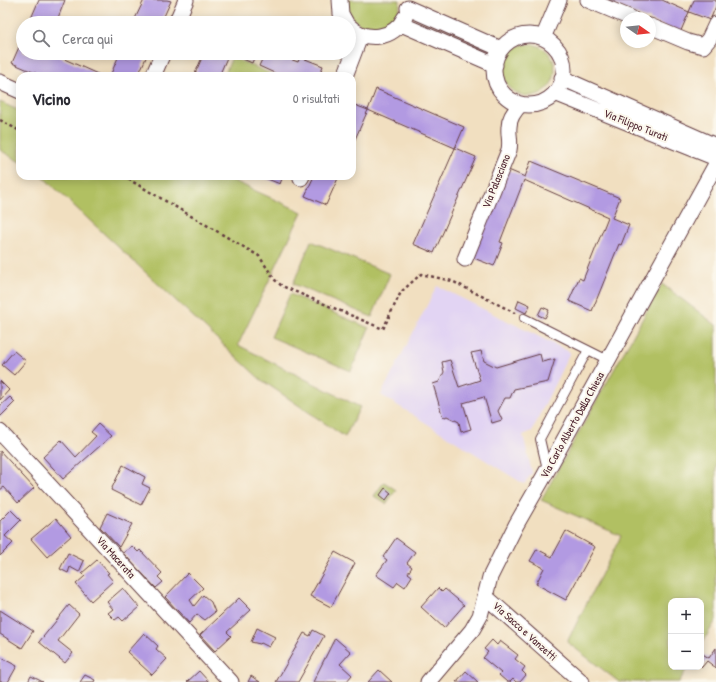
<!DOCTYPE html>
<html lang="it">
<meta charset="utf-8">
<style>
:root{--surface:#fff;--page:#f7f7f7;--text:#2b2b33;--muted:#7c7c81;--line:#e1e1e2}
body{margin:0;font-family:"Patrick Hand",sans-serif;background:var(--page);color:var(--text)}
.controls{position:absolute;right:12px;bottom:12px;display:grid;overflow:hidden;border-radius:8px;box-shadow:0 2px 10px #0003}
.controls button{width:36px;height:36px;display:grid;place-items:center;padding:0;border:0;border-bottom:1px solid var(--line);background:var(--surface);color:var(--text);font:20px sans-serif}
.compass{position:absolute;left:620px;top:12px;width:36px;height:36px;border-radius:50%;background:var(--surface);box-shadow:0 2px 10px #0003;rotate:104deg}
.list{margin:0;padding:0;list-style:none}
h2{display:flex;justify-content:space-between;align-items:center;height:52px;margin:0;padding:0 16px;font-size:17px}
h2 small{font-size:13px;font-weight:400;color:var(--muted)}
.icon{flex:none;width:22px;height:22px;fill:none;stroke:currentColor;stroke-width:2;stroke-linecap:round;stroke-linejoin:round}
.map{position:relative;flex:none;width:716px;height:682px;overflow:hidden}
.search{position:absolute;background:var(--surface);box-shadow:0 2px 10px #0003;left:16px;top:16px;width:340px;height:44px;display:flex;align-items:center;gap:10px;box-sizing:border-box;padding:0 14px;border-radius:22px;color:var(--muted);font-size:15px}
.panel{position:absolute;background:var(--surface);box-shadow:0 2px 10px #0003;left:16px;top:72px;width:340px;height:108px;border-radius:12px}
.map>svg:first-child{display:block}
.built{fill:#e2d4f3}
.green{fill:#b1c062;stroke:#7e7046}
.building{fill:#b29ae2}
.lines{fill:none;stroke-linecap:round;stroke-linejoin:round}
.service-casing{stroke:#633c41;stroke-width:10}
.minor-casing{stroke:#633c41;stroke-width:17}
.path{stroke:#633c41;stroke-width:2.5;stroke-dasharray:3 3;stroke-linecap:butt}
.service{stroke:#fff;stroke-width:8}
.minor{stroke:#fff;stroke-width:15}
.labels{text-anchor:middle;stroke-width:4;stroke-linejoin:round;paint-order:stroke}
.street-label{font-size:11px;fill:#4a1f2b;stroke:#fbf7ec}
</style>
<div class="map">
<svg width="716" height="682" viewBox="0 0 716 682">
<rect width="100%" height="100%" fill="#fbf7ec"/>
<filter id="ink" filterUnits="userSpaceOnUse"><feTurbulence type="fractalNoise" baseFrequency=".025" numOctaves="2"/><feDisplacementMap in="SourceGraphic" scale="8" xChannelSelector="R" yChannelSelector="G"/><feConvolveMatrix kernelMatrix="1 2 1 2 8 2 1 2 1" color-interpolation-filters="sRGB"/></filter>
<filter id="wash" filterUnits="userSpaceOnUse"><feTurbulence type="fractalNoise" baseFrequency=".012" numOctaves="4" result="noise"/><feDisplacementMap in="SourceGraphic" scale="16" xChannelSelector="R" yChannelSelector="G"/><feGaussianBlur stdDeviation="0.9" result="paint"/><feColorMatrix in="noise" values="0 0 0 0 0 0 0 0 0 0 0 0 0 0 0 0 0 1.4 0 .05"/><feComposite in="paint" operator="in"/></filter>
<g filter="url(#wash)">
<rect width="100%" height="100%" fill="#f1dfc0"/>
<path class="built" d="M437,286l133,66 -38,79 -9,4 9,38 -8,11 -143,-89z"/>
<path class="green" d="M348,0h52c0,40 -56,35 -52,0z
M503 70a26 26 0 1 1 52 0a26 26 0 1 1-52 0Z
M232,57l44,19h-52z
M0,102l20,9v51l-20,-12z
M42,176h181l79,36 -64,133 122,62 -15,30 -85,-58z
M311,241l79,33 -18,43 -79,-33z
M662,284l54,41v295l-15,25v-44h-30v66h17l-9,15h-60l-52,-40 54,-106 -80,-36z
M290,294l79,34 -18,43 -80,-34z
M384,482l12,8 -10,14 -12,-8z"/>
<g id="blocks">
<path class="building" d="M39,0h26l-9,23h-27z
M144,0h23l4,1 -10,22h-28z
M603,0h59l27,12 -9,21 -30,-13v-2h-5z
M694,0h22v6l-6,14 -21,-8z
M23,38v15h28l51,23h-60l-30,-13z
M120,53h28l-10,23h-28z
M204,53h25l-10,23h-25z
M229,53h27l-4,10z
M265,53h27l-2,6 8,3 2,-5 23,9 -4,10h-38l-22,-10z
M376,89l88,38 -9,21 -87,-38z
M352,104l16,6 -16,36z
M455,148l21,9 -42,96 -21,-9z
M531,161l89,37 -8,20 17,7 -8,20 -2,-1 -27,67 -23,-10 10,-23 4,2 25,-63 -84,-37 -24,62 3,1 -9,23 -23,-9 35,-88 19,8z
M260,176h23l-3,8z
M314,176h25l-13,29 -21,-9z
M519,300l11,5 -4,8 -10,-5z
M542,307l7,3 -4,8 -7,-3z
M14,351l12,10 -12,14 -12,-10z
M481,351l3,10 12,6 44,-13 2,8 13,-3 -7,23 -34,7 -4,9h-5l-7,13 4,9 -10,3 -8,-26 -21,6 8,26 -10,3 -2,-10 -12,-6 -4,2 -10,-34 6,-2 5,-10 -2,-10 8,-2 9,27 21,-7 -9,-27z
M0,381l9,9 -9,10z
M10,397l5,5 -15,15v-11z
M98,424l13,12 -48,43 -20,-22 18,-17 15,17 20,-21 -5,-4z
M0,451l34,37 -16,15 -14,-16 -4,3z
M123,465l22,12 -3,7 8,4 -9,17 -30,-15z
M385,488l6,5 -5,7 -6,-5z
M11,510l10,10 -16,16 8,7 -13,13v-35z
M107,513l25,11 -13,23 -19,-20z
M56,518l15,18 -24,21 -16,-18z
M566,531l29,16 -29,53 -30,-16 8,-16 -14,-7 7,-12 15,8z
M396,538l19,14 -8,11 5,4 -4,6 4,3 -7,11 -7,-5 -4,5 -18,-12 11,-15 -4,-3z
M132,546l6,6 2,-2 22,23 -4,4 5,5 -7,6 -33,-35z
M335,552l20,11 -24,44 -21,-11z
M68,553l16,8 -5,11 -9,-5 -2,6 -8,-4z
M97,560l12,13 -2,1 6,7 -22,20 -15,-17 9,-8 -3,-3z
M188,573l15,15 -13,12 4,6 9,-11 8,7 4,10 -10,8 -8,-6 -8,9 -24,-26z
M123,588l16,19 -16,14 -4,-4 -4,3 -7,-7 5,-4 -6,-7z
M438,588l4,4 3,-3 19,16 -20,23 -23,-21z
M239,598l12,12 -24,22 4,4 -16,15 -15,-16z
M69,605l10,9 -21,27 15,12 -8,10 -26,-21z
M0,610l33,21 -11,17 -22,-14z
M257,628l18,9 -6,10 -8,-4 -1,1 -9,-2z
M313,630l11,6 -26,46h-22l28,-49 6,3z
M144,633l14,13 -2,3 11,10 -15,16 -25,-23z
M335,638l16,14 -11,12 12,11 -6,7h-33z
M492,640l5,5 3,-4 18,14 -3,4 10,8 -3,4 4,4 -6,7h-4l-3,-3 -3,3h-3l-8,-7 2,-2 -18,-15 5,-6 -4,-3z
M716,648v20l-9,-7 -5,6 -1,-1v-13l8,5z
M0,657l17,9 -9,16h-8z
M379,670l13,12h-24z
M199,671l10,11h-22z
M466,671l12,11h-22z
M85,675l10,5 -1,2h-14z
M31,676l12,6h-15z
M251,676l9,6h-12z"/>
</g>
</g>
<g filter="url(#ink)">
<use href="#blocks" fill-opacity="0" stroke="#633c41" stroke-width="1"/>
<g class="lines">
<g class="service-casing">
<path id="service" d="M524,318l84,42
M547,469l-7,-30 48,-89"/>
</g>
<g class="minor-casing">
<path id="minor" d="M340,0l1,14 5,9
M588,0l43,18
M408,8l93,41
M176,23l10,-23
M401,24l94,41
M349,26c17,17 45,13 56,-9
M650,26l38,16 15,4 6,-7 7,-15
M494 70a35 35 0 1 1 70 0a35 35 0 1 1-70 0Z
M543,38l16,-38
M153,76l10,-23
M345,76l16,-42
M562,78l154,68
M0,82l20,9
M555,93l161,65
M301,178l1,-2
M465,259l44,-109c2,-10 -1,-15 0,-23 0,-10 6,-17 12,-23
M0,432l231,250
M485,596l97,86
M428,682l44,-52 8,-14 10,-39 26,-52 27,-47 173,-314"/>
</g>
<path class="path" d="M0,120l20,11
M123,176l136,80 16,24 7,6 101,43 18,-37 20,-18 31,7 63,32"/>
<use href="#service" class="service"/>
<use href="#minor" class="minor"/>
</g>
</g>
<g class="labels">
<g class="street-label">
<text transform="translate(636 125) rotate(22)" y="4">Via Filippo Turati</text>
<text transform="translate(496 181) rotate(-68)" y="4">Via Palasciano</text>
<text transform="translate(572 425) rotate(-61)" y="4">Via Carlo Alberto Dalla Chiesa</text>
<text transform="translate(116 557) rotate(48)" y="4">Via Macerata</text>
<text transform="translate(525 631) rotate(42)" y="4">Via Sacco e Vanzetti</text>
</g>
</g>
</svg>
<div class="controls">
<button>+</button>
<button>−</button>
</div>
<svg class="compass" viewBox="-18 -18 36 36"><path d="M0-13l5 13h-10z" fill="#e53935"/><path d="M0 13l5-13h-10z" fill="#7c7c81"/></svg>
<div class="search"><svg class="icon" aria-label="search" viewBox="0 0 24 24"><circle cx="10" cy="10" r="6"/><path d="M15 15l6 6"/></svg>Cerca qui</div>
<section class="panel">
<h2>Vicino<small>0 risultati</small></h2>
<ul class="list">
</ul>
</section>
</div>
